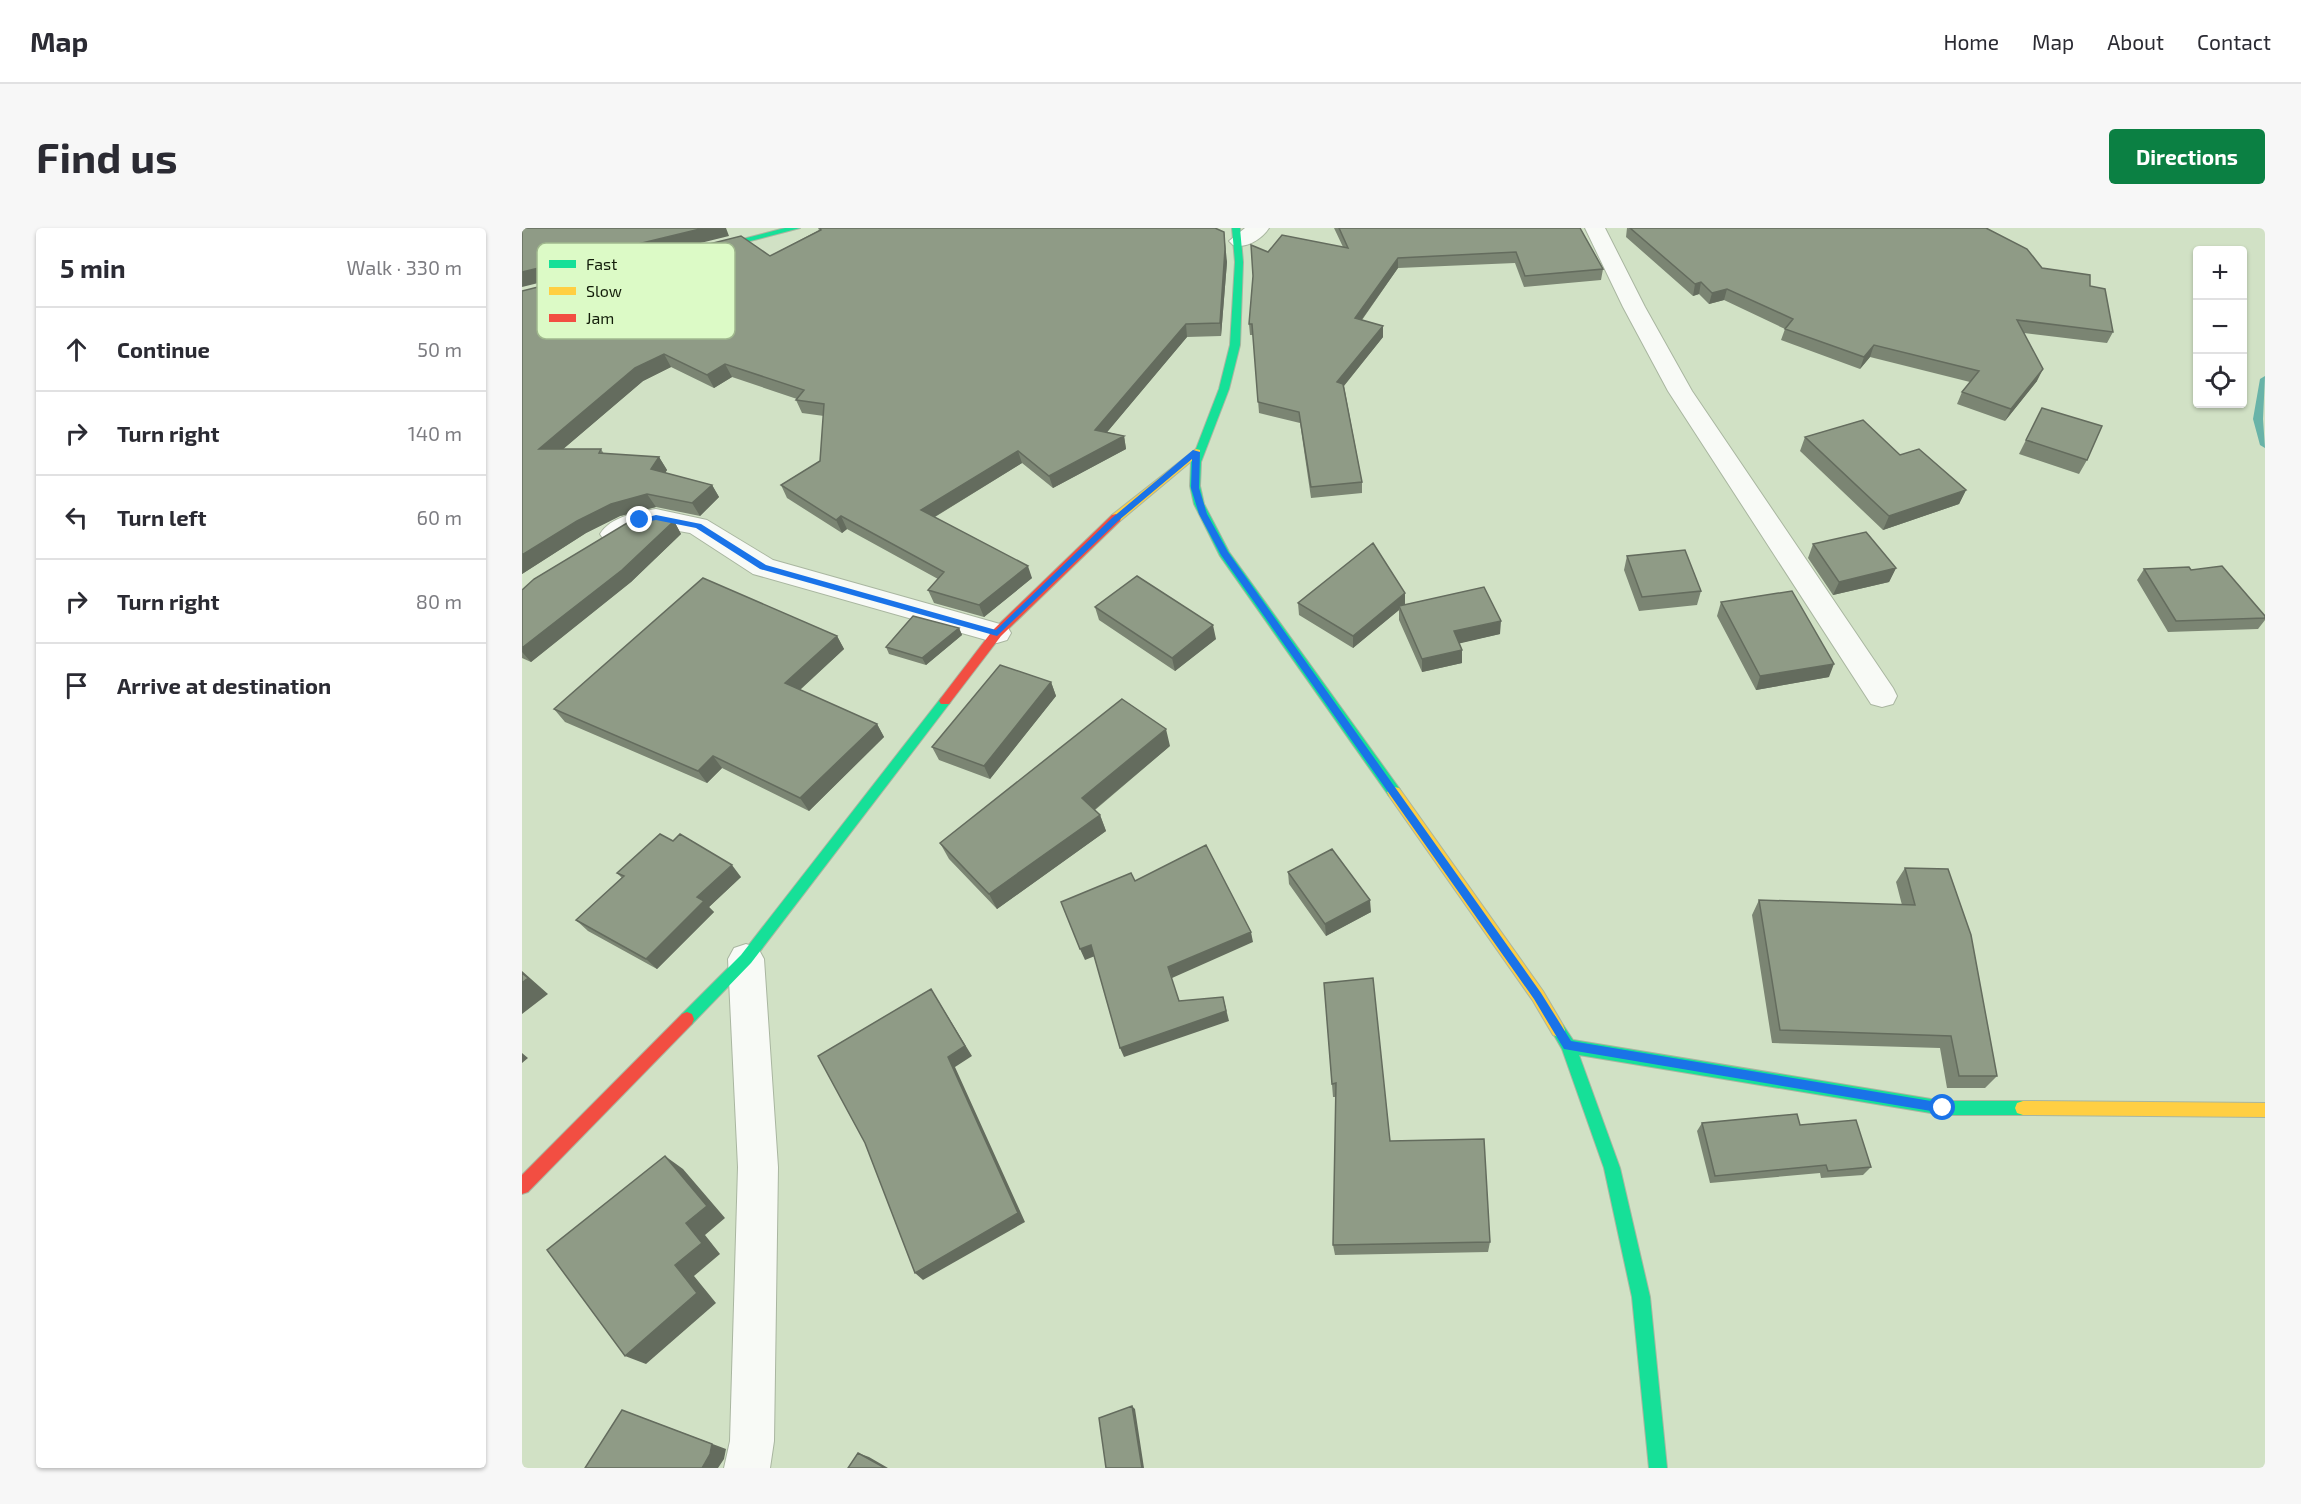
<!DOCTYPE html>
<meta charset="utf-8">
<style>
:root{--surface:#fff;--page:#f7f7f7;--text:#2b2b33;--muted:#7c7c81;--line:#e1e1e2;--accent:#0b8043}
body{margin:0;font-family:"Exo 2",sans-serif;background:var(--page);color:var(--text)}
.controls{position:absolute;right:18px;top:18px;display:grid;overflow:hidden;border-radius:6px;box-shadow:0 2px 4px #0004}
.controls button{width:54px;height:54px;display:grid;place-items:center;padding:0;border:0;border-bottom:2px solid var(--line);background:var(--surface);color:var(--text);font:30px sans-serif}
.stop{position:absolute;width:18px;height:18px;margin:-14px;border:4px solid #1a73e8;border-radius:50%;background:#fff}
.stop.end{background:#1a73e8;border-color:#fff;box-shadow:0 2px 6px #0008}
.list{margin:0;padding:0;list-style:none}
h2{display:flex;justify-content:space-between;align-items:center;height:78px;margin:0;padding:0 24px;font-size:26px}
h2 small{font-size:20px;font-weight:400;color:var(--muted)}
.list li{display:grid;grid-template-columns:39px 1fr auto;gap:18px;align-items:center;box-sizing:border-box;height:84px;padding:0 24px;border-top:2px solid var(--line)}
.list b{display:block;font-size:22px;white-space:nowrap}
.list em{font-size:20px;font-style:normal;color:var(--muted)}
.icon{flex:none;width:33px;height:33px;fill:none;stroke:currentColor;stroke-width:2;stroke-linecap:round;stroke-linejoin:round}
.map{position:relative;flex:none;width:1743px;height:1240px;overflow:hidden;border-radius:6px}
header{display:flex;align-items:center;gap:36px;box-sizing:border-box;height:84px;padding:0 30px;background:var(--surface);border-bottom:2px solid var(--line)}
header strong{font-size:28px}
nav{display:flex;gap:33px;margin-inline-start:auto;font-size:21px}
.intro{display:flex;align-items:center;justify-content:space-between;box-sizing:border-box;height:144px;padding:0 36px}
h1{margin:0;font-size:42px}
.button{padding:15px 27px;border-radius:6px;background:var(--accent);color:#fff;font-size:21px;font-weight:700}
main{display:flex;gap:36px;padding:0 36px}
aside{flex:1;background:var(--surface);border-radius:6px;box-shadow:0 2px 4px #0004}
.map>svg:first-child{display:block}
.lines{fill:none;stroke-linecap:round;stroke-linejoin:round}
.stream{fill:#69b3a8;fill-rule:evenodd}
.street-casing{stroke:#a9b6a0;stroke-width:2}
.fast-casing{stroke:#a9b6a0;stroke-width:2}
.slow-casing{stroke:#a9b6a0;stroke-width:2}
.jam-casing{stroke:#a9b6a0;stroke-width:2}
.street{fill:#f8faf6;fill-rule:evenodd}
.fast{fill:#16e098;fill-rule:evenodd}
.slow{fill:#ffcf43;fill-rule:evenodd}
.jam{fill:#f24e42;fill-rule:evenodd}
.wall{fill:#7b8573}
.shaded-wall{fill:#646c5e}
.building{fill:#8f9b86;stroke:#646c5e;stroke-width:1.5}
.route{fill:#1a73e8}
.key{fill:#dcfac6;stroke:#a0b88e;stroke-width:1.5}
.key-label{font-size:16px;fill:#131d0a}
</style>
<header>
<strong>Map</strong>
<nav><a>Home</a><a>Map</a><a>About</a><a>Contact</a></nav>
</header>
<div class="intro"><h1>Find us</h1><a class="button">Directions</a></div>
<main>
<aside>
<h2>5 min<small>Walk · 330 m</small></h2>
<ul class="list">
<li><svg class="icon" aria-label="ahead" viewBox="0 0 24 24"><path d="M12 20V5M6 11l6-6 6 6"/></svg><div><b>Continue</b></div><em>50 m</em></li>
<li><svg class="icon" aria-label="right" viewBox="0 0 24 24"><path d="M7 20v-9h11M14 6l5 5-5 5"/></svg><div><b>Turn right</b></div><em>140 m</em></li>
<li><svg class="icon" aria-label="left" viewBox="0 0 24 24"><path d="M17 20v-9H6M10 6l-5 5 5 5"/></svg><div><b>Turn left</b></div><em>60 m</em></li>
<li><svg class="icon" aria-label="right" viewBox="0 0 24 24"><path d="M7 20v-9h11M14 6l5 5-5 5"/></svg><div><b>Turn right</b></div><em>80 m</em></li>
<li><svg class="icon" aria-label="arrive" viewBox="0 0 24 24"><path d="M6 21V4h12l-3 4 3 4H6"/></svg><div><b>Arrive at destination</b></div></li>
</ul>
</aside>
<div class="map">
<svg width="1743" height="1240" viewBox="0 0 1743 1240">
<rect width="100%" height="100%" fill="#d1e1c5"/>
<g class="lines">
<path class="stream" d="M1743,148l-2,43 2,29 -5,-3 -7,-26 7,-40z"/>
<g class="street-casing">
<path id="street" d="M723,0h24c-7,11 -23,21 -36,17l-4,-4z
M1063,0h20l40,79 47,84 201,297 4,8 -4,8 -11,3 -11,-3 -203,-313 -45,-84z
M134,281l51,11 66,40 234,66 4,7 -4,7 -10,3 -244,-69 -63,-41 -34,-6 -10,1 -33,15 -9,-3 -4,-6c10,-17 37,-22 56,-25z
M224,716l12,4 6,11 14,208 -4,274 -4,27h-46l6,-27 8,-274 -10,-208 6,-11z"/>
</g>
<g class="fast-casing">
<path id="fast" d="M263,0h15l-96,25 -4,-3z
M710,0h8l3,34 -3,83 -11,44 -28,73 -1,24 4,18 25,48 170,236 2,4 -7,5 -5,-1 -169,-240 -26,-52 -4,-18 1,-24 28,-73 11,-44 5,-83z
M423,468l6,5 -2,3 -198,259 -59,61 -5,2 -5,-2 -2,-5 2,-5 59,-59 200,-257z
M1036,795l5,2 10,15 370,61h80l6,2 2,5 -2,5 -6,2h-80l-364,-60 41,113 30,129 17,171h-18l-17,-171 -28,-129 -42,-119 -11,-19 2,-5z"/>
</g>
<g class="slow-casing">
<path id="slow" d="M674,221l4,1v4l-80,67h-8v-6z
M872,559l5,1 144,203 20,34 2,5 -2,5 -5,2 -5,-2 -20,-34 -144,-205 -2,-4z
M1501,873l242,2v14l-242,-2 -6,-2 -2,-5 2,-5z"/>
</g>
<g class="jam-casing">
<path id="jam" d="M594,286l5,4 -1,3 -119,115 -52,68h-8l-2,-3 2,-3 52,-68 119,-115z
M165,784l5,2 2,5 -2,5 -164,168 -6,2v-19l160,-161z"/>
</g>
<use href="#street" class="street"/>
<use href="#fast" class="fast"/>
<use href="#slow" class="slow"/>
<use href="#jam" class="jam"/>
</g>
<path class="wall" d="M296,0h397l12,34 -6,74 -34,1 -80,95 17,4 2,13 -73,39 -31,-25 -87,54 97,61 -48,39 -50,-14 -6,-13 10,-11 -91,-50 -5,4 -55,-35 -6,-13 39,-24 4,-45 -22,-3 -6,-13 1,-1 -65,-22 -18,11 -43,-21 -28,14 -80,68h38l3,5 55,3 8,13 -2,3 47,12 7,12 -19,19 -44,-9 -36,9 -34,17 -64,41v-283l248,-35 49,-26z
M812,0h246l23,41 -2,11 -77,7 -9,-24 -117,5 -36,52 21,6v11l-39,49 18,96v11l-51,5 -11,-75 -41,-10 -6,-78h-3l-1,-11 19,-72 75,-5z
M1105,0h359l56,40 48,18 23,46 -6,11 -83,-10 13,48 -32,40 -48,-17 5,-12 8,-10 -100,-25 -10,12 -79,-29 4,-11 -61,-29 -15,4 -10,-10 -6,2 -67,-59z
M1520,180l45,52 -8,14 -60,-20z
M1283,209l161,53 -7,14 -76,26 -83,-79z
M152,293l7,13 -50,48 -100,80 -9,-4v-68z
M1291,316l83,24 -7,14 -56,13 -25,-37z
M1105,328l74,35 -4,14 -58,6 -15,-41z
M1622,341l47,1 74,46v4l-7,9 -90,3 -31,-52z
M1199,374l108,75 -73,13 -39,-74z
M776,375l107,2 95,29 -41,9 3,7v13l-40,9 -23,-52v-10l-46,38 -54,-33z
M573,379l121,32 -41,32 -76,-51z
M437,400l3,7 -36,30 -37,-11 -3,-7z
M315,408l7,13 -44,41 77,34 7,13 -75,74 -87,-43 -15,15 -142,-61 -11,-13z
M529,454l5,14 -66,83 -51,-19 -7,-13z
M648,518l-75,64 5,5 6,16 -109,78 -48,-50 -9,-16z
M1383,640l92,208 -12,12h-38l-7,-40 -168,-5 -20,-128 7,-15 143,5 -6,-23z
M766,644l83,40 -45,24 -37,-52z
M95,645l124,4 -32,30 5,5 -57,57 -69,-38 -12,-11 46,-42z
M802,755l66,158 100,101 -2,10 -153,3 -2,-10 3,-148h-3z
M1180,895l98,2 71,42 -8,8 -42,3 -1,-5 -110,10 -13,-52z"/>
<path class="shaded-wall" d="M182,0h22l3,8 -207,51v-15z
M702,4l3,30 -6,74 -1,-13z
M876,30v10l-43,61v-11z
M1179,54l-2,12 -6,2 2,-12z
M1205,61l-3,11 -15,4 3,-11z
M664,96l1,13 -89,106 -3,-13z
M861,98v11l-45,56 -1,-11z
M1352,117l-4,12 -10,12 4,-12z
M142,126l7,13 -28,14 -95,81 -9,-13 96,-81z
M203,136l7,13 -18,11 -7,-13z
M1521,141l-6,12 -32,40 6,-12z
M602,208l2,13 -73,39 -4,-12z
M496,223l4,12 -96,59 -5,-12z
M137,229l8,13 -8,12 -8,-13z
M190,257l7,12 -19,19 -8,-13z
M1444,262l-7,14 -76,26 6,-14z
M125,266l9,13 -36,9 -34,17 -64,41v-19l55,-34 34,-17z
M319,288l6,13 -5,4 -6,-13z
M152,293l7,13 -50,48 -100,80 -9,-10v-4z
M506,338l4,12 -48,39 -5,-12z
M1374,340l-7,14 -56,13 6,-13z
M883,365v12l-6,1v4l-46,38v-12z
M979,393l-1,13 -47,11 1,-14z
M691,397l3,14 -41,32 -3,-13z
M437,400l3,7 -36,30 -4,-7z
M315,408l7,13 -51,47 -8,-13z
M940,422v13l-40,9v-13z
M1312,436l-5,13 -73,13 4,-14z
M529,454l5,14 -66,83 -6,-13z
M355,496l7,13 -75,74 -9,-13z
M644,501l4,17 -82,69 -6,-17z
M191,528l9,12 -15,15 -9,-12z
M578,587l6,16 -109,78 -8,-15z
M210,637l9,12 -32,30 5,5 -57,57 -11,-10 51,-62z
M848,672l1,12 -45,24 -1,-12z
M729,704l2,10 -81,36 -4,-11z
M569,717l4,11 -10,4 -5,-11z
M0,743l26,23 -26,20z
M409,761l41,67 -17,11 70,155 -102,58 -8,-7 33,-216z
M701,769l6,24 -105,36 -4,-9z
M0,825l6,5 -6,5z
M143,928l18,13 42,49 -20,17 15,19 -26,22 22,27 -70,61 -21,-8 50,-91 11,-42z
M610,1178l3,3 9,59h-2z
M100,1182l104,39 -2,10 -6,9h-16z
M336,1225l11,4 19,11h-3z"/>
<path class="building" d="M0,0h182l-182,44z
M298,0h395l9,4 1,17 -5,74 -34,1 -91,106 29,6 -75,40 -31,-25 -97,59 107,56 -49,39 -51,-15 16,-18 -103,-56 -5,4 -55,-35 39,-24 4,-57 -28,-4 8,-10 -79,-26 -18,11 -43,-21 -29,14 -96,81h62l-2,4 60,4 -8,12 61,16 -20,18 -45,-9 -36,10 -34,17 -55,34v-264l219,-55 29,20 51,-26z
M817,0h241l23,41 -78,7 -9,-24 -118,6 -43,60 28,8 -46,56 6,2 19,98 -51,5 -12,-75 -41,-10 -6,-78h-3l4,-48 -2,-31 17,7 14,-17 66,13z
M1108,0h356l41,21 15,19 48,7v11l15,3 8,43 -96,-12 26,49 -32,40 -49,-17 17,-21 -105,-26 -10,12 -79,-28 8,-10 -66,-30 -15,4 -11,-11 -6,2z
M1520,180l60,18 -15,34 -61,-20z
M1341,192l37,35 19,-6 47,41 -77,26 -84,-79z
M115,289h11l26,4 -52,49 -100,78v-58l12,-11z
M1344,304l30,36 -57,14 -26,-38z
M851,315l32,50 -52,43 -55,-33z
M1163,322l16,41 -59,6 -15,-41z
M1700,338l43,50v2l-89,3 -32,-52 45,-2 2,3z
M615,348l76,49 -41,33 -77,-51z
M181,350l134,58 -52,47 92,41 -77,74 -87,-42 -15,15 -144,-62z
M962,359l17,34 -47,10 8,19 -40,9 -23,-53z
M1270,363l42,73 -74,12 -39,-74z
M391,388l46,12 -37,30 -36,-11z
M478,437l51,17 -67,84 -52,-19z
M600,471l44,30 -84,69 18,17 -111,79 -49,-51z
M138,606l13,7 7,-7 52,31 -35,32 7,4 -58,58 -70,-39 48,-44 -7,-3z
M684,617l45,87 -83,35 11,34 44,-4 3,14 -106,37 -29,-103 -11,4 -19,-47 70,-29 4,8z
M810,621l38,51 -45,24 -37,-52z
M1383,640l43,1 23,66 26,141h-38l-8,-40 -171,-6 -21,-130 156,5z
M0,745l6,5 -6,5z
M851,750l17,163 94,-2 6,103 -157,3 3,-162 -4,1 -8,-101z
M409,761l34,57 -17,11 70,156 -103,60 -50,-130 -47,-87z
M1275,886l3,11 56,-5 15,47 -43,4 -2,-6 -111,11 -13,-53z
M143,928l42,50 -21,17 16,20 -27,22 22,28 -72,63 -78,-106z
M610,1178l10,62h-36l-7,-50z
M100,1182l90,34 -2,10 -8,14h-117z
M336,1225l27,15h-37z"/>
<path class="route" d="M671,222l7,2 -1,36 8,26 21,38 313,441 30,48 372,62 6,5 -2,4 -4,1 -379,-64 -30,-50 -313,-444 -22,-41 -8,-26 1,-29 -74,62 -121,115 -237,-67 -64,-41 -40,-8 -16,3 -4,-3 20,-5 45,9 65,41 230,65 116,-112z"/>
<rect x="15" y="15" width="198" height="96" rx="9" class="key"/>
<rect x="27" y="32" width="27" height="8" fill="#16e098"/>
<rect x="27" y="59" width="27" height="8" fill="#ffcf43"/>
<rect x="27" y="86" width="27" height="8" fill="#f24e42"/>
<g class="key-label">
<text x="64" y="42">Fast</text>
<text x="64" y="69">Slow</text>
<text x="64" y="96">Jam</text>
</g>
</svg>
<div class="controls">
<button>+</button>
<button>−</button>
<button><svg class="icon" aria-label="locate" viewBox="0 0 24 24"><circle cx="12" cy="12" r="6"/><path d="M12 2v4M12 18v4M2 12h4M18 12h4"/></svg></button>
</div>
<div class="stop" style="left:1421px;top:880px"></div>
<div class="stop end" style="left:118px;top:292px"></div>
</div>
</main>
